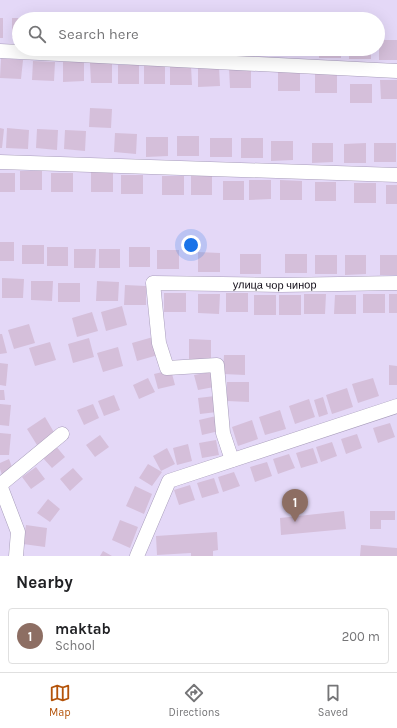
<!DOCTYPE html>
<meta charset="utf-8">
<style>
:root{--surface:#fff;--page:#f6f6f6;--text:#202124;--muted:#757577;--line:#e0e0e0;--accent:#b45309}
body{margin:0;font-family:Karla,sans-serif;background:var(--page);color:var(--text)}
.you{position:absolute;left:191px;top:245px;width:14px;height:14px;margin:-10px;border:3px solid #fff;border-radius:50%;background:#1a73e8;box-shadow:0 0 0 6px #1a73e833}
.badge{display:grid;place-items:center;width:26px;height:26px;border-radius:50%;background:var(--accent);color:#fff;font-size:13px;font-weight:700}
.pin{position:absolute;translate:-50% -33px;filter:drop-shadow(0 1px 2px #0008)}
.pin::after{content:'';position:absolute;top:21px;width:14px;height:12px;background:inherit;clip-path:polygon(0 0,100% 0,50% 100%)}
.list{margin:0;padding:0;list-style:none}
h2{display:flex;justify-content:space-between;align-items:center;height:52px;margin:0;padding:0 16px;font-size:17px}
h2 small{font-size:13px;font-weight:400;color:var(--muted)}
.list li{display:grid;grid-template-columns:26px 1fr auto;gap:12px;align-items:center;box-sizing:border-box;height:56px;margin:0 8px 8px;padding:0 8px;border:1px solid var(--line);border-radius:4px}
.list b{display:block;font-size:15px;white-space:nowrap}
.list p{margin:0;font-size:13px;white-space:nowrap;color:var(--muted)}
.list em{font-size:13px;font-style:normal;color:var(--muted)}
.icon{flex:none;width:22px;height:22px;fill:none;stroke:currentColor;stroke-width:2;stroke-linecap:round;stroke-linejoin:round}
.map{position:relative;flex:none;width:397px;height:556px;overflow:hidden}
.search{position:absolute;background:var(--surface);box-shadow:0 4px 16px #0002;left:12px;right:12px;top:12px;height:44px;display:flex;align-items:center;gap:10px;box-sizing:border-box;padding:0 14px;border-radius:22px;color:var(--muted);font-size:15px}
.sheet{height:116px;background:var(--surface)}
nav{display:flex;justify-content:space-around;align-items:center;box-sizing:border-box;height:56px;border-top:1px solid var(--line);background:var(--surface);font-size:11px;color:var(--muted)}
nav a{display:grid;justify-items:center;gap:2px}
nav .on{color:var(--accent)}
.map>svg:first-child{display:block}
.building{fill:#d5bfda}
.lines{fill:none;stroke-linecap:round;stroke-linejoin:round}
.minor-casing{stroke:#a89dbb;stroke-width:15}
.minor{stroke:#fff;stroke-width:14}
.labels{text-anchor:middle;stroke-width:3;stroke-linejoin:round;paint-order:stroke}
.street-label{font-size:11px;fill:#100b16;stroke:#efe7fb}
</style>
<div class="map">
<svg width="397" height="556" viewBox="0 0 397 556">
<rect width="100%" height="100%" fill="#e4d8f7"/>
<path class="building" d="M0,18h3v20h-3z
M12,18h7v19h-7z
M379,40h18v20h-18z
M263,49h22v6h-22z
M293,49h21v7h-21z
M319,49h22v9h-22z
M349,49h22v10h-22z
M1,58l22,2 -2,19 -21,-1z
M33,61l22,1 -1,19 -22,-1z
M63,62h21v19l-21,1z
M90,63h22v20h-21z
M118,65h21v19h-21z
M144,65h21v19h-21z
M170,66h21l1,19h-22z
M198,67h21l1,19 -22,1z
M229,68h22v20h-21z
M300,71v20h-22v-19z
M315,74h22v19h-22z
M380,80h17v19h-16z
M350,84h22v19h-22z
M90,108l22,1 -1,19 -22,-1z
M0,128l4,1 -2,19h-2z
M7,128l22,2 -1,19 -22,-1z
M37,129l21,1 -1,20 -21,-2z
M65,130l21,1 -1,20 -21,-2z
M115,133l22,1 -1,20 -22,-2z
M177,136h22v20h-22z
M146,137h22v19l-22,1z
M210,138h22v19h-22z
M241,138h22v20h-22z
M271,141h22v19l-22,1z
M312,143h21v19l-21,1z
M366,143v20h-22v-19z
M374,143h22v19h-22z
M20,171h22v19h-22z
M91,172h22v20h-22z
M0,173h15v19h-15z
M51,173h22v19h-22z
M121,175h22v19h-22z
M191,175h21v20h-21z
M162,176h22v19h-22z
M249,180h22v19l-22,1z
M280,180l22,1v19h-22z
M223,181h21v19h-21z
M315,182h21v19h-21z
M354,183h22v20h-22z
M386,185h11v19h-11z
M0,242h14v19h-14z
M22,245h22v19h-22z
M47,247h21v19h-21z
M129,247h21v20h-21z
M74,249h22l-1,19h-21z
M99,249h21v19h-21z
M157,250h22v19h-22z
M198,252l22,1v19h-22z
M240,254h21v20h-21z
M285,254h22v19h-22z
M315,255h22v19h-22z
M345,255h21v19l-21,1z
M380,255h17v20h-17z
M2,278l22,1 -1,19h-21z
M31,281h22l-1,20 -21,-1z
M97,281l22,1 -1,19h-22z
M58,283h22v19h-22z
M125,285l21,1v19h-22z
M164,293h22v19h-22z
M226,293h22v19h-22z
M198,294h22l-1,20 -21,-1z
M304,294h22l-1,20h-21z
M363,294h22v19h-22z
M389,294h8v19h-8z
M254,295h22v20h-22z
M279,295h22v20h-22z
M335,295h21v19h-22z
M122,306l5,19 -21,6 -5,-19z
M92,312l6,19 -21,6 -5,-19z
M29,324l6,19 -21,6 -6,-19z
M0,334h2l5,19 -7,1z
M153,337l5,18 -21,6 -5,-18z
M89,338l5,19 -21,6 -5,-19z
M189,339l22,1v19h-22z
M50,342l6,18 -21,6 -6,-18z
M118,347l5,19 -20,6 -6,-19z
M224,355h21v20l-22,-1z
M0,363l8,1 -2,22 -6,-1z
M389,365l8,1v19h-8z
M171,370l4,15 -17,4 -4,-15z
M211,372l3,15 -16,3 -4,-15z
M148,378l7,14 -16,7 -6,-14z
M373,378l6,18 -21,7 -6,-19z
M227,382h22v20l-22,-1z
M347,388l6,19 -21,7 -6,-19z
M0,390h4l1,10h-5z
M114,395l6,15 -16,6 -6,-15z
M215,396l2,16 -17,2 -2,-16z
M323,397l5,17 -9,3 -5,-17z
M309,399l6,18 -20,7 -6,-18z
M0,404l11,1 -2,21 -9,-1z
M93,404l6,14 -15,7 -7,-15z
M280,410l6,19 -21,6 -6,-18z
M216,416l3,15 -17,4 -3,-15z
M45,417l10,17 -18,11 -10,-16z
M252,420l6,19 -20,7 -6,-19z
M390,423l5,14 -17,6 -5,-15z
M0,433l11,1 -2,21h-9z
M357,434l5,14 -16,6 -5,-15z
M100,435l9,12 -14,10 -9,-12z
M216,440l3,15 -17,3 -3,-15z
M332,442l5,14 -16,6 -5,-15z
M188,444l4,17 -15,4 -4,-17z
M55,445l10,12 -13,11 -10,-11z
M167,448l8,16 -14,7 -8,-15z
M313,448l5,15 -17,5 -5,-15z
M289,454l6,14 -17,6 -5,-15z
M9,459l4,11 -11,5 -2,-6v-6z
M267,462l5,14 -17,6 -5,-15z
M148,464l14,8 -10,14 -13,-8z
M36,467l9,12 -14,10 -9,-12z
M73,468l10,11 -13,12 -10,-12z
M234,472l6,14 -17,6 -5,-15z
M214,478l5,15 -17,5 -5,-15z
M190,485l5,15 -16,5 -5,-15z
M135,486l17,8 -8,20 -18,-8z
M48,499l12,10 -10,13 -13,-9z
M344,511l2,18 -65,6 -1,-17z
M370,511h25v9h-14v9h-11z
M120,520l18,7 -8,21 -18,-8z
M26,525l21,3 -2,19 -22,-3z
M217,532l1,18 -5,1v5h-22v-3l-34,2 -1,-19z
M361,545l36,3v8h-37z
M103,551l9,5h-12z"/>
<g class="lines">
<g class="minor-casing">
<g id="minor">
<path d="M0,51l397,20"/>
<path d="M0,162l397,13"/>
<path id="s1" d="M232,460l-9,-27 -6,-68 -50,3 -8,-25 -6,-60 128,2 116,-2"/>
<path d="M0,485l62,-51"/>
<path d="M0,485l18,47 -2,24"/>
<path d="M137,556l32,-75 228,-75"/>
</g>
</g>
<use href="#minor" class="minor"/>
</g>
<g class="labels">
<g class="street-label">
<text dy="4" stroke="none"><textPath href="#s1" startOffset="355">улица чор чинор</textPath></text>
</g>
</g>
</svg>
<div class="you"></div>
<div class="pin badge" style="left:295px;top:522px;background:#8d6e63">1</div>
<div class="search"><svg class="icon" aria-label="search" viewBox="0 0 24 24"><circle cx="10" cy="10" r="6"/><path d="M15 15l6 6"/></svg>Search here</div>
</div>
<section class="sheet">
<h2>Nearby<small></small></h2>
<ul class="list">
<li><span class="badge" style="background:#8d6e63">1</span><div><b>maktab</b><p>School</p></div><em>200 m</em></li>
</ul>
</section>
<nav>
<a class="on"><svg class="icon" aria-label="map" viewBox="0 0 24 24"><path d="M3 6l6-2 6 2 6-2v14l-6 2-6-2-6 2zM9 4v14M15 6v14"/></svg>Map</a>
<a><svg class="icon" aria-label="directions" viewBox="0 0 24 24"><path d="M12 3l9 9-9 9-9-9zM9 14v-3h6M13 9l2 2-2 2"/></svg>Directions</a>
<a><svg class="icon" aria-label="saved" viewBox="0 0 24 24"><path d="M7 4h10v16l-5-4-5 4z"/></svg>Saved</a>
</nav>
